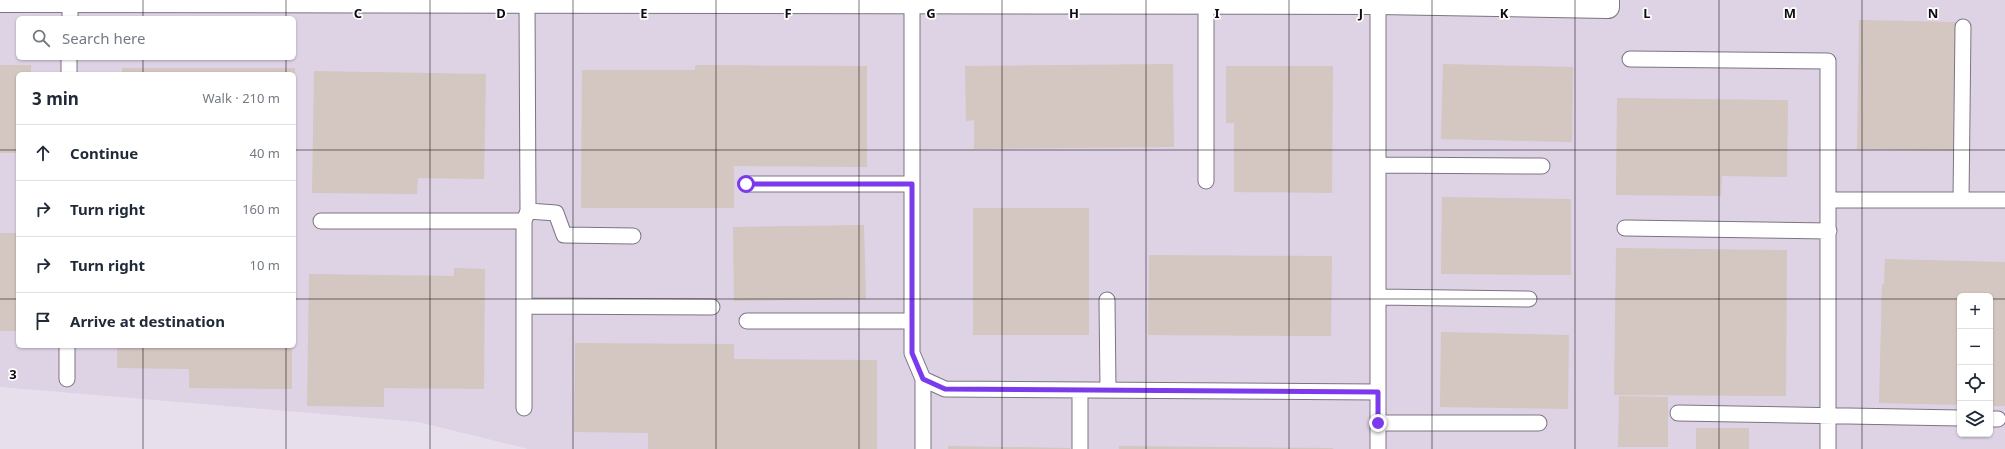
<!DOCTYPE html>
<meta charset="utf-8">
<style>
:root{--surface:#fff;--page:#f2f2f3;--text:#1f2937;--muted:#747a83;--line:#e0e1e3}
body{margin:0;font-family:"Noto Sans",sans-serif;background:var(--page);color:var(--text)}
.controls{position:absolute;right:12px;bottom:12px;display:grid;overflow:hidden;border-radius:6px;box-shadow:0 1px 3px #0004}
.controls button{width:36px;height:36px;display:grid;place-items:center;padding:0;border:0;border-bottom:1px solid var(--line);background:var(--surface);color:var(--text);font:20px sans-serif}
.stop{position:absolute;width:12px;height:12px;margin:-9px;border:3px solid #7c3aed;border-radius:50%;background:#fff}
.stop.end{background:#7c3aed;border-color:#fff;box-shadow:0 1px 4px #0008}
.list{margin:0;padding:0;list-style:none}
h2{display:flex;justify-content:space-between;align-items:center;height:52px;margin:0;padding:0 16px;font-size:17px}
h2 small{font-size:13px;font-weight:400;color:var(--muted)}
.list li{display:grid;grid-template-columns:26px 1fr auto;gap:12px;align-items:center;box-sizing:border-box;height:56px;padding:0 16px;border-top:1px solid var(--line)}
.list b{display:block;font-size:15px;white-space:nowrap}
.list em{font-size:13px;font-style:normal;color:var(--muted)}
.icon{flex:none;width:22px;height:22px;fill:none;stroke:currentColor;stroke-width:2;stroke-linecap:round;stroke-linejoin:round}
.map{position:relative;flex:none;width:2005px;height:449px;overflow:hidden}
.search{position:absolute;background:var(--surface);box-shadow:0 1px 3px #0004;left:16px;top:16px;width:280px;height:44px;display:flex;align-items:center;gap:10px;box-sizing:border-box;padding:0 14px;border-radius:6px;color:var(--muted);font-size:15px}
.panel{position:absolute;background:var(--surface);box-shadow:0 1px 3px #0004;left:16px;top:72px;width:280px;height:276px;border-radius:6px}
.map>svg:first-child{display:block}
.built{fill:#ded2e5;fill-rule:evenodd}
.building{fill:#d4c6c0}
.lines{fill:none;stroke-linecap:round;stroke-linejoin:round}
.lane-casing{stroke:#7c7580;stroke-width:17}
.street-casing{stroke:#7c7580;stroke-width:24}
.lane{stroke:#fff;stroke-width:15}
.street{stroke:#fff;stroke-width:22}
.route{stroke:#7c3aed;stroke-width:5}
.grid{fill:none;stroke:#0e0c10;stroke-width:1;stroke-opacity:0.55}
.grid-label{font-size:13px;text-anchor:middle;font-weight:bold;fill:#0e0c10;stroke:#fff;stroke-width:3.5;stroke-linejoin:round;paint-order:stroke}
</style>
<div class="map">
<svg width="2005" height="449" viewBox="0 0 2005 449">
<rect width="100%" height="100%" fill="#e7e0ec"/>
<path class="built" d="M0,0h2005v449h-1477l-110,-27 -418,-35zM18,18h276v40h-276zM18,74h276v272h-276zM1960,296h30v138h-30z"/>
<path class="building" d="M1859,20l97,2 -3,129 -96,-2z
M1173,64l1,83 -200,2v-29l-8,1 -1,-55z
M1443,64l130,3 -1,75 -131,-3z
M0,65h31v9h-13v79h-18z
M695,65l172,1v101l-133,-1v42h-153l1,-138h113z
M1226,66h107l-1,127 -98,-1v-69h-8z
M122,68h173v6h-173z
M314,71l172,3 -2,105 -66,-1 -1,16 -105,-1z
M1617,98l171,2 -1,77 -65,-1 -1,20 -105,-1z
M1442,197l129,2v76l-130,-1z
M973,208h116v127h-116z
M864,225l2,74 -132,2 -1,-74z
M0,233h18v98h-18z
M1616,248l171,2 -1,146 -172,-1z
M1149,255l183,1 -1,80 -183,-1z
M1885,259l120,3v144h-15v-110h-30v109l-81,-2 3,-119h2z
M454,268l31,1 -1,120 -100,-1v19l-77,-1 2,-132 145,2z
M1441,332l128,3 -1,74 -128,-2z
M575,343l159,1v15l143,1v89h-229v-16l-74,-1z
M117,346h175v43l-103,-1v-19l-72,-1z
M1619,396l49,1v50h-50z
M1696,428h53v21h-53z
M948,446l122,2v1h-122z
M1119,446l214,2v1h-214z"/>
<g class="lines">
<g class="lane-casing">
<path id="lane" d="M1378,3v446
M70,18v-17
M1630,59l198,2v388
M69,74v-16
M1378,165l164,1
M1206,181v-181
M746,184h166
M1829,200h176
M1961,200l2,-173
M528,211l28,2 8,22 69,1
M321,221h203
M1625,228l204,3
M1378,297l151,2
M1107,300l1,90
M524,306l188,1
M747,321h165v-319
M912,321v32l11,26v70
M67,379v-33
M923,379l22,10 433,3
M1080,390v59
M524,408v-187l4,-10 -1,-208
M1678,413l282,5
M1990,419h8
M1378,423h161"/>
</g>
<g class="street-casing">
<path id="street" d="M0,1l1378,2 230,4v-7"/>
</g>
<use href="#lane" class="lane"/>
<use href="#street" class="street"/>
</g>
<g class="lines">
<path class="route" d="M746,184h166v169l11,26 22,10 433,3v31"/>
</g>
<path class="grid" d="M143,0v18M286,0v18M430,0v449M573,0v449M716,0v449M859,0v449M1002,0v449M1146,0v449M1289,0v449M1432,0v449M1575,0v449M1719,0v449M1862,0v449M143,58v16M286,58v16M0,150h18M294,150h1711M0,299h18M294,299h1666M1990,299h15M143,346v103M286,346v103"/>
<g class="grid-label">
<text x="358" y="18">C</text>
<text x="501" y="18">D</text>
<text x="644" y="18">E</text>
<text x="788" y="18">F</text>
<text x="931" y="18">G</text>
<text x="1074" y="18">H</text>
<text x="1217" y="18">I</text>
<text x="1361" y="18">J</text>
<text x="1504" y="18">K</text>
<text x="1647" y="18">L</text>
<text x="1790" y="18">M</text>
<text x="1933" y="18">N</text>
<text x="13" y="379">3</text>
</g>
</svg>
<div class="controls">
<button>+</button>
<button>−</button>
<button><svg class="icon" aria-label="locate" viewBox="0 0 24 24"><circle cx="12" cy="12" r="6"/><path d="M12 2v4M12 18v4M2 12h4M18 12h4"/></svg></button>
<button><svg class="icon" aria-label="layers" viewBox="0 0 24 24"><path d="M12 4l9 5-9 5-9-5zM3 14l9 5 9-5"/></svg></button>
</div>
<div class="stop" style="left:746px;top:184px"></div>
<div class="stop end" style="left:1378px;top:423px"></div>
<div class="search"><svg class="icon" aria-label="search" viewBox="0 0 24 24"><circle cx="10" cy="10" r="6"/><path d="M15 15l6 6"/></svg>Search here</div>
<section class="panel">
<h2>3 min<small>Walk · 210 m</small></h2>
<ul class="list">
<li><svg class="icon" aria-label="ahead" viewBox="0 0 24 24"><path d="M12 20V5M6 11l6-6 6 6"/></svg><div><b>Continue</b></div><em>40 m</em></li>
<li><svg class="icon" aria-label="right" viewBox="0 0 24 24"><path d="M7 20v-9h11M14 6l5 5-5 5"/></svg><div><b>Turn right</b></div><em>160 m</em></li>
<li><svg class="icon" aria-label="right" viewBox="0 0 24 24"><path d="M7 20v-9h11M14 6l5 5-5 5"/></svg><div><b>Turn right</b></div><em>10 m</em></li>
<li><svg class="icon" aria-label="arrive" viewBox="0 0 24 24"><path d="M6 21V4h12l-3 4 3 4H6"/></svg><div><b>Arrive at destination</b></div></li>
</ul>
</section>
</div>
